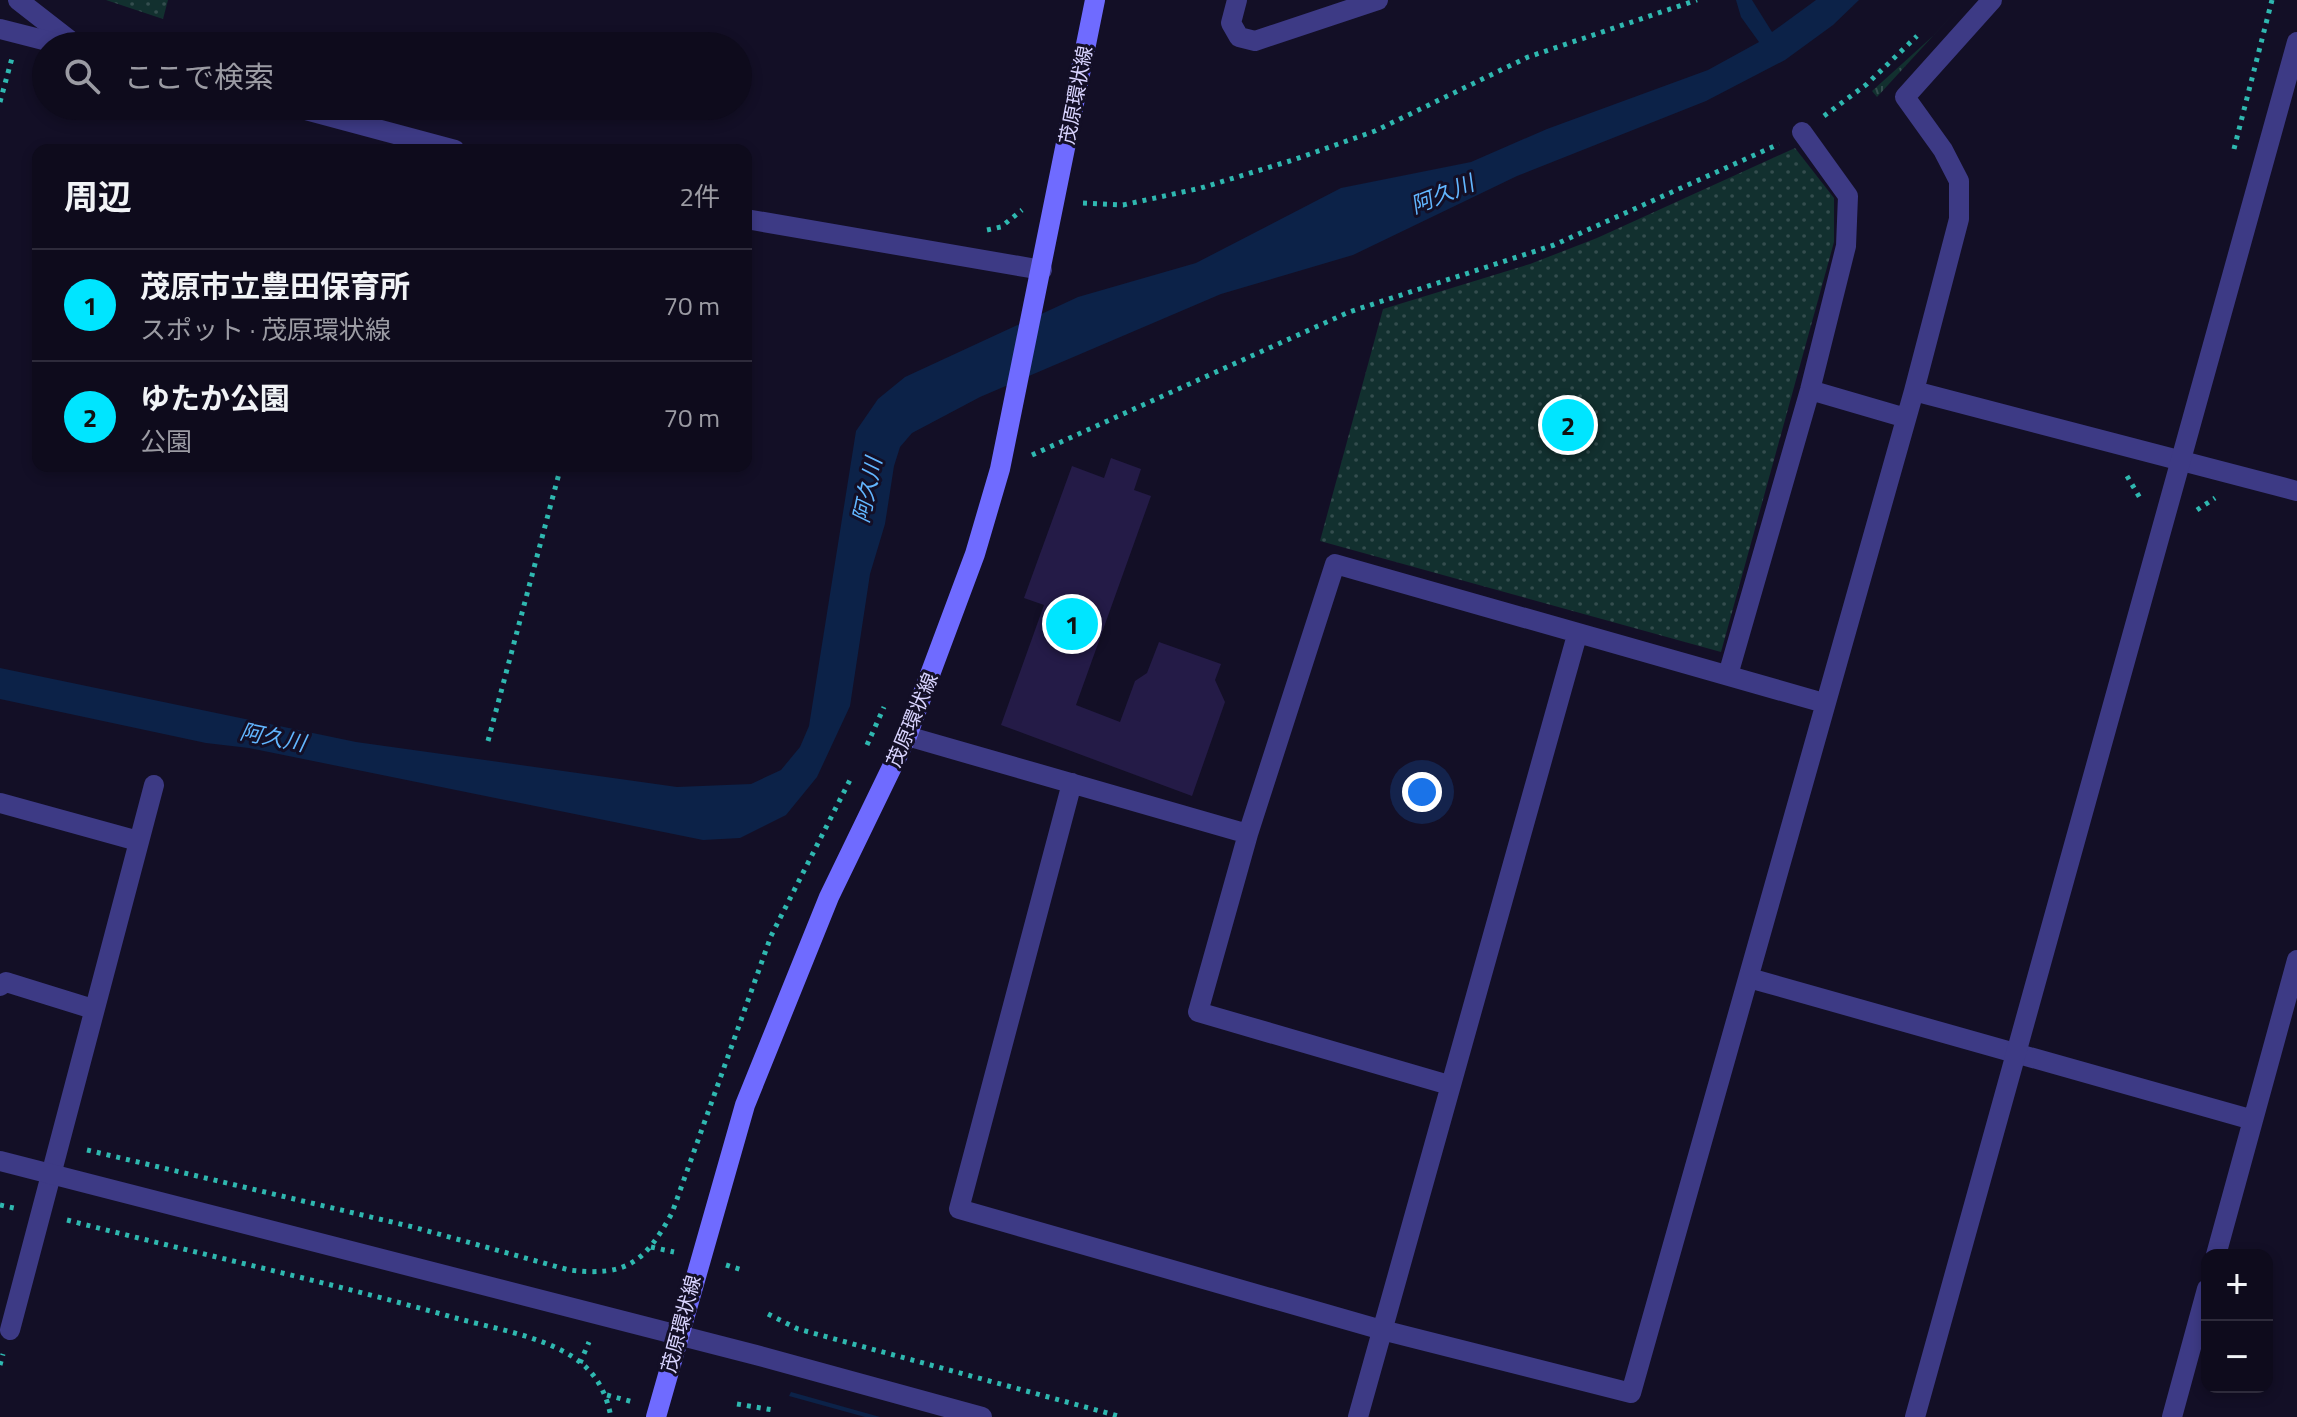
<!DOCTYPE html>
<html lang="ja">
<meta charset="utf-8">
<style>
:root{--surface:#0e0b1c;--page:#1c1929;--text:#f1f3f6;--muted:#9b9ba3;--line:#2e2b3b;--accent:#00e5ff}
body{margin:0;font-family:"Titillium Web","Noto Sans JP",sans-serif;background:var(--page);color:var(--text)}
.controls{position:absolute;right:24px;bottom:24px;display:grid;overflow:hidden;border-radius:16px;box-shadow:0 4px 12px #0003}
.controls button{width:72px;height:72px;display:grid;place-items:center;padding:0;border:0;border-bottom:2px solid var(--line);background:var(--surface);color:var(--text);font:40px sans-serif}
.you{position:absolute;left:1422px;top:792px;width:28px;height:28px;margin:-20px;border:6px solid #fff;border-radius:50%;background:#1a73e8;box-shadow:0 0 0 12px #1a73e833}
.badge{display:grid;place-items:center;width:52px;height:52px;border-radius:50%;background:var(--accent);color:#111;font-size:26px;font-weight:700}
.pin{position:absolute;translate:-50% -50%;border:4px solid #fff;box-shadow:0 2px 8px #0006}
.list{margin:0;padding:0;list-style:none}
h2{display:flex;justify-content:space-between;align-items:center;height:104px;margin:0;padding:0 32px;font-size:34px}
h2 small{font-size:26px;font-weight:400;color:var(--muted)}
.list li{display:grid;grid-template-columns:52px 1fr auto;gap:24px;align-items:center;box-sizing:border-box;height:112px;padding:0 32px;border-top:2px solid var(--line)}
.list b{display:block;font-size:30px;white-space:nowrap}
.list p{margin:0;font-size:26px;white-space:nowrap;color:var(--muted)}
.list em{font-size:26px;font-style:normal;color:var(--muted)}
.icon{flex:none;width:44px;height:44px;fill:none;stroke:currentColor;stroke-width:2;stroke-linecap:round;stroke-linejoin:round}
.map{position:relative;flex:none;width:2297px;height:1417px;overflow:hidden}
.search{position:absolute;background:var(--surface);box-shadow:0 4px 12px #0003;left:32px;top:32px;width:720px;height:88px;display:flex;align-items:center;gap:20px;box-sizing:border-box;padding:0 28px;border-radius:44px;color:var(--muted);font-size:30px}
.panel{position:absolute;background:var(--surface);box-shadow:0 4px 12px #0003;left:32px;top:144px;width:720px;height:328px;border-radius:16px}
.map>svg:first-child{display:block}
.grass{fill:url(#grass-tufts)}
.park{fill:url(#park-dots)}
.water{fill:#0c2248}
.building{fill:#241b47}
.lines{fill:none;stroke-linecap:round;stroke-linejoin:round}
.path{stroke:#2fb8b0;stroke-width:5;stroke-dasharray:4 6;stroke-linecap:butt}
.minor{stroke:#3d3a85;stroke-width:20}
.tertiary{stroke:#3d3a85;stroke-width:20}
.secondary{stroke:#6f6bff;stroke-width:20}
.labels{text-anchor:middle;stroke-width:6;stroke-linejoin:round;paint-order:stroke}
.street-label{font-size:20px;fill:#d9d4ff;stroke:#130f26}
.water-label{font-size:22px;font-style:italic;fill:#62b6ff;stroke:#130f26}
</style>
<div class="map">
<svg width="2297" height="1417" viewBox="0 0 2297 1417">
<defs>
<pattern id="grass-tufts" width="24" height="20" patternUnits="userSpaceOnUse" patternTransform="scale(2)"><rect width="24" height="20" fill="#12302f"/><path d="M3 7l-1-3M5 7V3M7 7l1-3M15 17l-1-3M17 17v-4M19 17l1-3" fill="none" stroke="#344d4e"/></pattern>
<pattern id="park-dots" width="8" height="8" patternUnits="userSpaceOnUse" patternTransform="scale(2)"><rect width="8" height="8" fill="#12302f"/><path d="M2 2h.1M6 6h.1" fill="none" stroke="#344d4e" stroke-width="1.8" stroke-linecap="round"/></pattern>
</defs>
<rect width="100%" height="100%" fill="#130f26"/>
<path class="grass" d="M1966,0l-89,97 -5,-6 62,-56z"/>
<path class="park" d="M106,0h62l-5,19z
M1795,148l39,50v44l-113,410 -401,-111 63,-232 147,-45 67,-26z"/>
<path class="water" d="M1736,0h16l20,32 44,-32h43l-26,25 -48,35 -79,41 -189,75 -164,79 -132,39 -241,103 -68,36 -12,14 -6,19 -9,58 -15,50 -20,132 -33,71 -31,38 -46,23 -37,2 -454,-92 -43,-5 -206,-44v-31l356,74 321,45 74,-3 30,-14 19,-23 9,-21 47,-295 22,-32 27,-22 173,-80 118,-34 145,-75 130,-26 76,-33 161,-59 51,-28 -18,-25z
M791,1392l89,25h-15l-76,-21z"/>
<path class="building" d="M1111,458l30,11 -7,21 17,6 -75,209 44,17 15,-41 12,-8 12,-31 62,22 -6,16 10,22 -33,94 -191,-71 43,-120 -20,-7 48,-132 32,12z"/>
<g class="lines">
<path class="path" d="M0,102l12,-44
M1824,116l43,-32 50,-48
M2234,149l38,-149
M1083,203l40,2 78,-17 92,-28 82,-29 153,-74 169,-57
M987,230l14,-3 21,-17
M1032,455l317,-143 205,-67 225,-101
M2127,476l13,22
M2197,510l18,-12
M488,741l73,-275
M867,745l17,-38
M87,1150l326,77 156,43c58,7 76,-8 103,-57l99,-277 81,-160
M0,1205l14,3
M67,1220c128,33 257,61 385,97 39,11 87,18 121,40 23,15 33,35 38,60
M651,1247l23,5
M726,1265l16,5
M768,1314l30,15 324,88
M580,1363l9,-21
M0,1365l3,-11
M607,1395l26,7
M737,1404l36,6"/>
<path class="minor" d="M18,0l59,46
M1237,0l-6,23 8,14 16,4 123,-41
M1810,390l96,28
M1914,391l383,100
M1728,675l82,-285 36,-144 2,-50 -46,-64
M907,736l341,98
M1072,783l-113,426 423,121 249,63 283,-1002 45,-172v-38l-16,-31 -38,-53 87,-97
M0,803l138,38
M1749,978l504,142
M0,986l6,-4 87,27
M1449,1085l-251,-73 50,-178 87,-270 489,139
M2216,1255l81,-295
M10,1330l144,-545
M1358,1417l219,-782
M2172,1417l35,-128"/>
<path class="tertiary" d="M0,29l67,17
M291,106l164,44
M746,219l296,51
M0,1161l756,194 226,62
M1915,1417l382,-1375"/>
<path class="secondary" d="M656,1417l89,-312 84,-208 78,-161 68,-182 25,-85 95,-469"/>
</g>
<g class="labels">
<g class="street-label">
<text transform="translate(1076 95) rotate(-79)" y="7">茂原環状線</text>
<text transform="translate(912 720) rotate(-67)" y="7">茂原環状線</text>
<text transform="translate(681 1324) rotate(-75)" y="7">茂原環状線</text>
</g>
<g class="water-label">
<text transform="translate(1442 194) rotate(-22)" y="8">阿久川</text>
<text transform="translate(867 490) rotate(-78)" y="8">阿久川</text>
<text transform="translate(273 737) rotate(11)" y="8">阿久川</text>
</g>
</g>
</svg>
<div class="controls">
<button>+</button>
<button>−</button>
</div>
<div class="you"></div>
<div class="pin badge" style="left:1072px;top:624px">1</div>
<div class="pin badge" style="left:1568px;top:425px">2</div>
<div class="search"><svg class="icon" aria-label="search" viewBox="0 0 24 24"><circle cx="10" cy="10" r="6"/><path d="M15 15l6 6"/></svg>ここで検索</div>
<section class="panel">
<h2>周辺<small>2件</small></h2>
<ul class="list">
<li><span class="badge">1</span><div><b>茂原市立豊田保育所</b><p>スポット · 茂原環状線</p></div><em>70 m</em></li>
<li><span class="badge">2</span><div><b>ゆたか公園</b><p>公園</p></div><em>70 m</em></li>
</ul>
</section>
</div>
